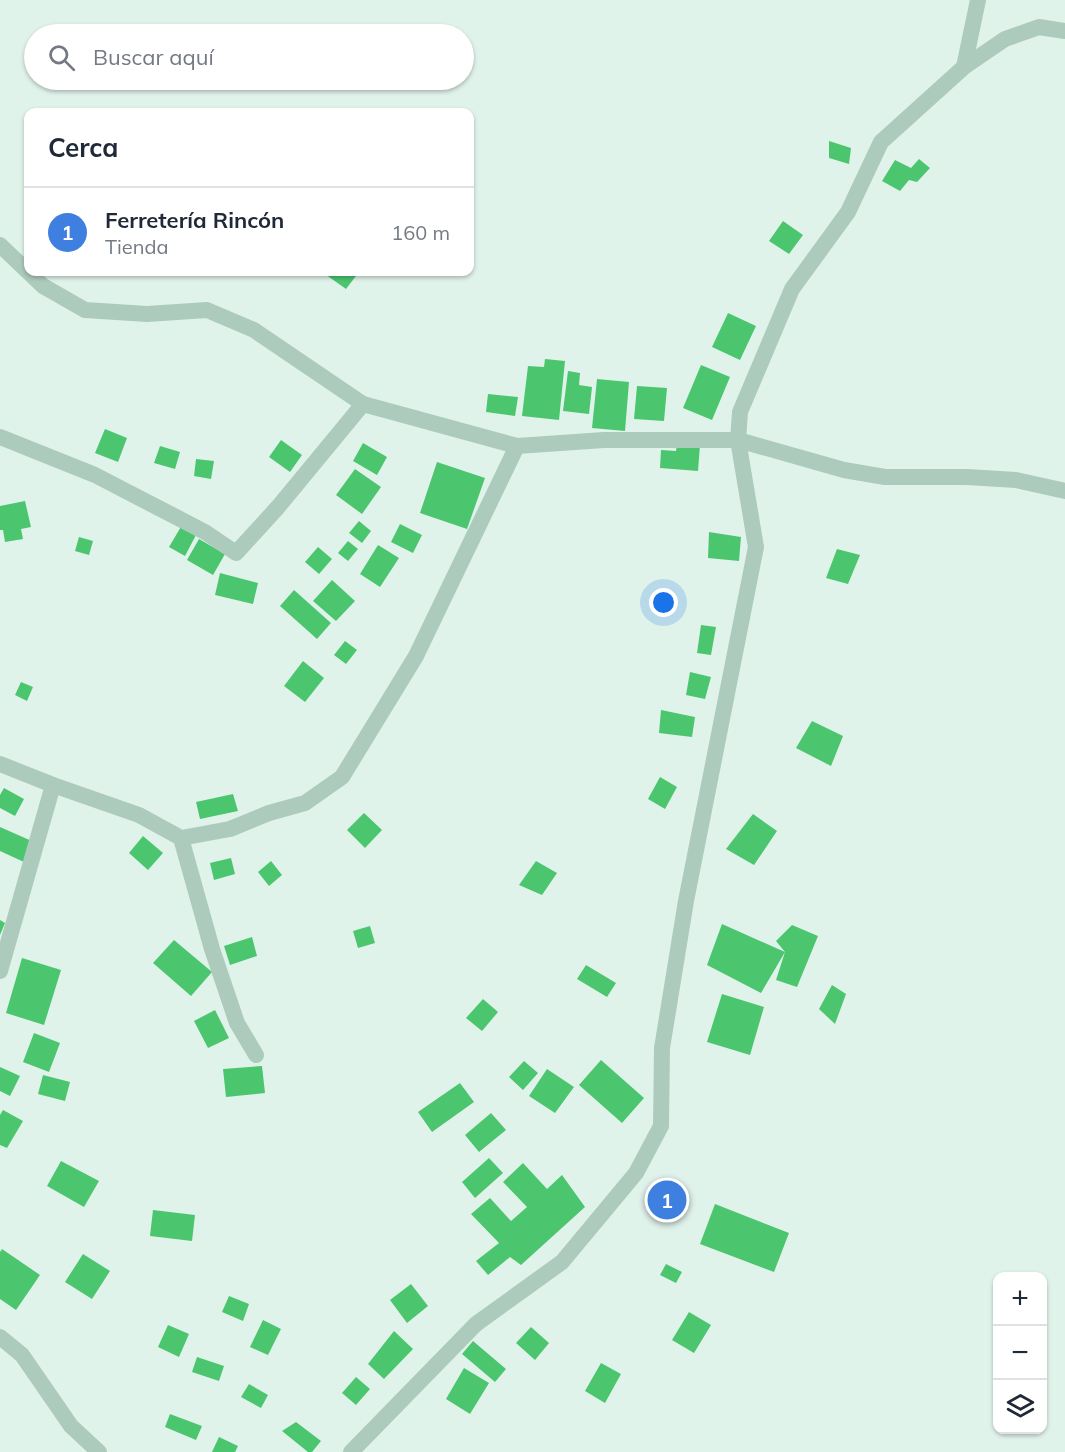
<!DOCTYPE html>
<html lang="es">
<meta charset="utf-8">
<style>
:root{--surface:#fff;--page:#f2f2f3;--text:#1f2937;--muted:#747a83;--line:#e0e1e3;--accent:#5b2055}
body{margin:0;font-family:Mulish,sans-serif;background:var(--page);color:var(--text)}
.controls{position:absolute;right:18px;bottom:18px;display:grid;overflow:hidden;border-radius:12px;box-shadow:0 2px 4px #0004}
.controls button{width:54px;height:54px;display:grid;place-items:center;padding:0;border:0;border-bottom:2px solid var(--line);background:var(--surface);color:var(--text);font:30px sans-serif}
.you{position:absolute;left:664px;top:603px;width:21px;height:21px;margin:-15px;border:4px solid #fff;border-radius:50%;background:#1a73e8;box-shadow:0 0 0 9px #1a73e833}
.badge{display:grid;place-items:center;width:39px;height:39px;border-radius:50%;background:var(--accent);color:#fff;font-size:20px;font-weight:700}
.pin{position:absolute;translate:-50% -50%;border:3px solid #fff;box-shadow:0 2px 6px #0006}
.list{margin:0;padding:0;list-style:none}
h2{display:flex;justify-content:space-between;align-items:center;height:78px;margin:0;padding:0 24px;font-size:26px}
h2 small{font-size:20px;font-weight:400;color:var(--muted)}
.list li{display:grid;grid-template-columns:39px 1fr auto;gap:18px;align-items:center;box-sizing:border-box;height:90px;padding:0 24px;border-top:2px solid var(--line)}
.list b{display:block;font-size:22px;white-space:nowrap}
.list p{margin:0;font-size:20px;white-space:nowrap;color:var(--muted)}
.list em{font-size:20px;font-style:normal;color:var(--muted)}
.icon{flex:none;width:33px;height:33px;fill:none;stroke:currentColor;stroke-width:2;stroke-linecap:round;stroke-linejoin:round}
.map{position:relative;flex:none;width:1065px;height:1452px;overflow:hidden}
.search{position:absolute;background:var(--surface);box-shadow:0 2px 4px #0004;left:24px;top:24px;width:450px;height:66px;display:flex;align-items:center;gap:15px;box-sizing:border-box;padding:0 21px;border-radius:33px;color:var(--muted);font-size:22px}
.panel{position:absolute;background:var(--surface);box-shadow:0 2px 4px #0004;left:24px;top:108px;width:450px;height:168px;border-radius:12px}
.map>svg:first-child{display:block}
.building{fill:#4cc56f}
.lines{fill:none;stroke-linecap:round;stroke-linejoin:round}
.minor{stroke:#accbbc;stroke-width:16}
</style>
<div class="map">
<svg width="1065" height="1452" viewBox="0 0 1065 1452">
<rect width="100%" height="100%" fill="#e0f3eb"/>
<path class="building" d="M829,141l22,7 -2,16 -20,-6z
M919,159l11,9 -13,14 -8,-2 -9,11 -18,-10 13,-21 16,8z
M783,221l20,14 -14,19 -20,-13z
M322,272h37l-13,17z
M728,313l28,13 -16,34 -28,-13z
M545,359l20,2 -6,59 -37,-4 6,-50 16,1z
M701,365l29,12 -18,43 -29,-12z
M568,371l12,2 -1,12 13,2 -3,27 -26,-3z
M597,379l32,3 -4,49 -33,-3z
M637,386l30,2 -3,33 -30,-2z
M488,394l30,3 -3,19 -29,-4z
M105,429l22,9 -9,24 -23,-9z
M281,440l21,15 -12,17 -21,-15z
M363,443l24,14 -10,18 -24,-14z
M677,443l23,2 -2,26 -38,-3 1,-18 15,1z
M160,446l20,6 -5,17 -21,-6z
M196,459l18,2 -3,18 -17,-3z
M437,462l48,16 -18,51 -47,-16z
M355,469l26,18 -19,27 -26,-19z
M25,501l6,26 -10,2 2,10 -18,3 -2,-12h-3v-24z
M359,521l12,10 -9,12 -13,-10z
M400,524l22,11 -9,18 -22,-11z
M182,525l15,8 -12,23 -16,-9z
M709,532l32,5 -2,24 -31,-3z
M79,537l14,4 -4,14 -14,-4z
M199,539l26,15 -12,21 -26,-15z
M348,541l10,8 -10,12 -10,-8z
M378,545l21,13 -19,29 -20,-13z
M318,547l14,12 -13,15 -14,-12z
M837,549l23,6 -12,29 -22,-6z
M220,573l38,10 -5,21 -38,-9z
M332,580l23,21 -19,20 -23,-20z
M294,590l37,33 -14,16 -37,-33z
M701,625l15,2 -5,28 -14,-2z
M345,641l12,9 -11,14 -12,-9z
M303,661l21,17 -19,24 -21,-16z
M690,672l21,5 -6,22 -19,-4z
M21,682l12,5 -6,14 -12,-6z
M661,710l34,7 -3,20 -33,-4z
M812,721l31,15 -12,30 -35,-18z
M660,777l17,10 -12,22 -17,-10z
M4,788l20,11 -9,17 -15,-8v-13z
M233,794l5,17 -38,8 -4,-17z
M364,813l18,17 -17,18 -18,-18z
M753,814l24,17 -23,34 -28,-16z
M0,827l34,15 -10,20 -24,-11z
M143,836l20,17 -15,17 -19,-17z
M231,858l4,16 -21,6 -4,-17z
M271,861l11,14 -13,11 -11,-14z
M536,861l21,12 -15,22 -23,-10z
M0,920l5,3 -5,12z
M722,924l63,28 -9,-11 16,-16 26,11 -21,51 -21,-7 9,-28 -24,41 -54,-28z
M370,926l5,17 -17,5 -5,-17z
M252,937l5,19 -27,9 -6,-19z
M174,940l38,32 -21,24 -38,-33z
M22,958l39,12 -17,55 -38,-12z
M586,965l30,18 -9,14 -30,-18z
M832,985l14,9 -11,30 -16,-15z
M722,994l42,13 -14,48 -43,-13z
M483,999l15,13 -16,19 -16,-13z
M215,1010l14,28 -21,10 -14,-27z
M34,1033l26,10 -11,29 -26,-10z
M601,1060l43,38 -22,25 -43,-38z
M524,1061l14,12 -15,17 -14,-13z
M262,1066l3,27 -39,4 -3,-28z
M0,1067l20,9 -10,20 -10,-5z
M547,1069l27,18 -19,26 -26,-17z
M43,1075l27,7 -5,19 -27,-7z
M460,1083l14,19 -42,30 -14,-20z
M3,1110l20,11 -16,27 -7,-3v-30z
M491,1113l15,17 -27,22 -14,-17z
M489,1158l14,15 -28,25 -13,-16z
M61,1161l38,20 -15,26 -37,-21z
M523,1163l24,26 15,-14 23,32 -64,58 -11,-8 -22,18 -12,-14 23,-18 -28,-29 19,-16 21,23 16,-14 -24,-25z
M715,1204l74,29 -15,39 -74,-28z
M153,1210l42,5 -3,26 -42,-5z
M2,1249l38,26 -24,35 -16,-11v-47z
M83,1254l27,17 -18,28 -27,-17z
M666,1264l16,8 -6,11 -16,-8z
M411,1284l17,22 -21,17 -17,-23z
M229,1296l20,8 -6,17 -21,-9z
M689,1312l22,13 -17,28 -22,-13z
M263,1320l18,9 -13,26 -18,-8z
M168,1325l21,9 -10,23 -21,-10z
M531,1327l18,16 -14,17 -19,-17z
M394,1331l19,18 -29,30 -16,-15z
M473,1341l33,28 -11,13 -33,-28z
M197,1357l27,9 -5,15 -27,-9z
M601,1363l20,11 -16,29 -20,-12z
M464,1368l25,15 -19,31 -24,-15z
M356,1377l14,12 -14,16 -14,-12z
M249,1384l19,11 -7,13 -20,-11z
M170,1414l32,12 -6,14 -31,-13z
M296,1422l25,19 -9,11h-4l-26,-21z
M219,1437l19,9 -3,6h-23z"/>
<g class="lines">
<path class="minor" d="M964,67l14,-67
M0,245l43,41 42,24 62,4 60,-4 47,20 109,74 154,42 87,-6h134l106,30 41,7h82l49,3 49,11
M0,437l95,38 110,57 31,21 42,-46 85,-103
M0,764l53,21 86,30 42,23 49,-9 39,-16 36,-10 37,-26 74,-121 101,-210
M181,838l31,111 25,74 19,32
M0,971l53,-186
M0,1337l22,18 49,71 28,26
M351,1452l125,-128 86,-62 74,-89 25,-47 1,-78 24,-147 70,-354 -18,-107 2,-28 52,-123 56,-77 33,-70 83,-75 41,-28 34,-12 26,4"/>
</g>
</svg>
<div class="controls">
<button>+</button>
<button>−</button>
<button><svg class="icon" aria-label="layers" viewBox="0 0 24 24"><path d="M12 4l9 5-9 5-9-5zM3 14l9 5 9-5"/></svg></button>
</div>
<div class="you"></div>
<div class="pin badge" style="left:667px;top:1200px;background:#3f7fe0">1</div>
<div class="search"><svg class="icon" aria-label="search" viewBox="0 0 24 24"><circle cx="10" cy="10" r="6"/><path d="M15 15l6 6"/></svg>Buscar aquí</div>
<section class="panel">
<h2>Cerca<small></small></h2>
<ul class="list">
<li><span class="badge" style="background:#3f7fe0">1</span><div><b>Ferretería Rincón</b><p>Tienda</p></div><em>160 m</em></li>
</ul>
</section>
</div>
